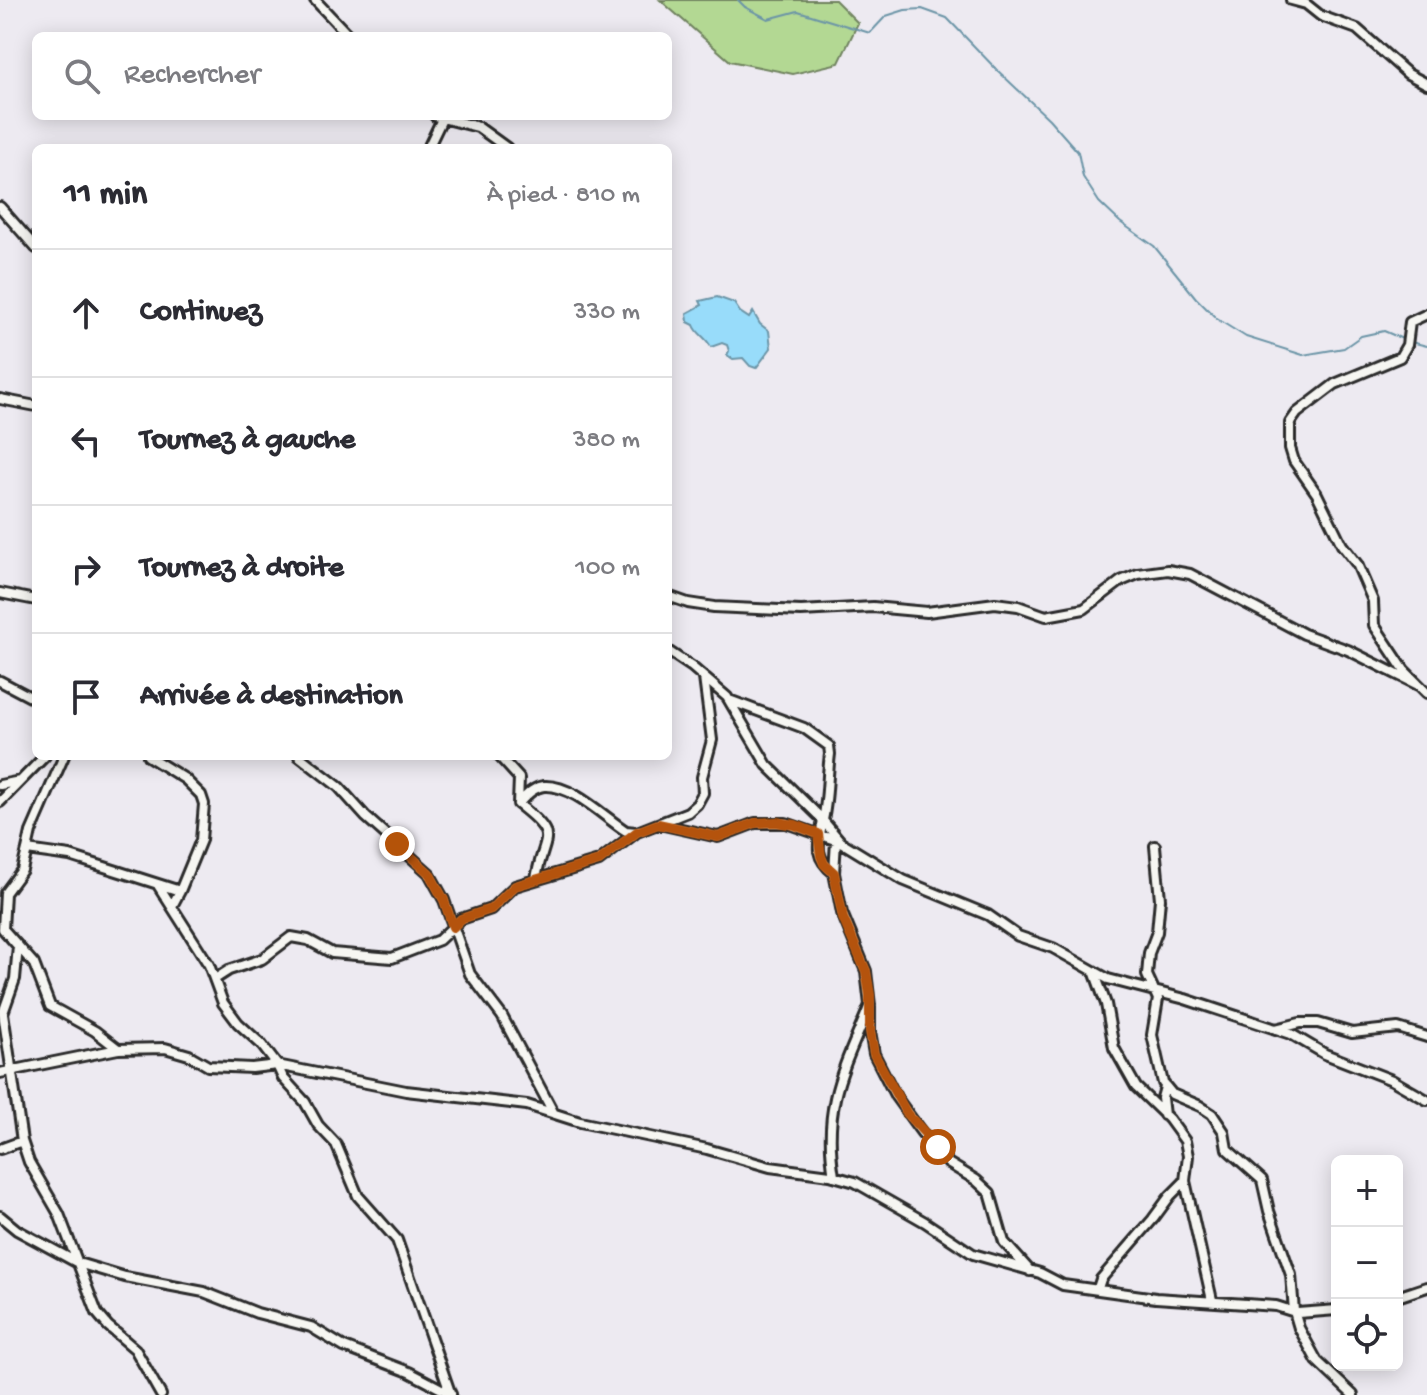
<!DOCTYPE html>
<html lang="fr">
<meta charset="utf-8">
<style>
:root{--surface:#fff;--page:#f7f7f7;--text:#2b2b33;--muted:#7c7c81;--line:#e1e1e2}
body{margin:0;font-family:"Gochi Hand",sans-serif;background:var(--page);color:var(--text)}
.controls{position:absolute;right:24px;bottom:24px;display:grid;overflow:hidden;border-radius:12px;box-shadow:0 4px 20px #0003}
.controls button{width:72px;height:72px;display:grid;place-items:center;padding:0;border:0;border-bottom:2px solid var(--line);background:var(--surface);color:var(--text);font:40px sans-serif}
.stop{position:absolute;width:24px;height:24px;margin:-18px;border:6px solid #b45309;border-radius:50%;background:#fff}
.stop.end{background:#b45309;border-color:#fff;box-shadow:0 2px 8px #0008}
.list{margin:0;padding:0;list-style:none}
h2{display:flex;justify-content:space-between;align-items:center;height:104px;margin:0;padding:0 32px;font-size:34px}
h2 small{font-size:26px;font-weight:400;color:var(--muted)}
.list li{display:grid;grid-template-columns:52px 1fr auto;gap:24px;align-items:center;box-sizing:border-box;height:128px;padding:0 32px;border-top:2px solid var(--line)}
.list b{display:block;font-size:30px;white-space:nowrap}
.list em{font-size:26px;font-style:normal;color:var(--muted)}
.icon{flex:none;width:44px;height:44px;fill:none;stroke:currentColor;stroke-width:2;stroke-linecap:round;stroke-linejoin:round}
.map{position:relative;flex:none;width:1427px;height:1395px;overflow:hidden}
.search{position:absolute;background:var(--surface);box-shadow:0 4px 20px #0003;left:32px;top:32px;width:640px;height:88px;display:flex;align-items:center;gap:20px;box-sizing:border-box;padding:0 28px;border-radius:12px;color:var(--muted);font-size:30px}
.panel{position:absolute;background:var(--surface);box-shadow:0 4px 20px #0003;left:32px;top:144px;width:640px;height:616px;border-radius:12px}
.map>svg:first-child{display:block}
.green{fill:#b3d893;stroke:#6f825f;stroke-width:2}
.water{fill:#98dcfa;stroke:#6c95a7;stroke-width:2}
.lines{fill:none;stroke-linecap:round;stroke-linejoin:round}
.stream{stroke:#6c95a7;stroke-width:2}
.street-casing{stroke:#2b2b2b;stroke-width:14}
.street{stroke:#f6f6f2;stroke-width:8}
.route{stroke:#b45309;stroke-width:10}
</style>
<div class="map">
<svg width="1427" height="1395" viewBox="0 0 1427 1395">
<rect width="100%" height="100%" fill="#edeaf1"/>
<filter id="ink" filterUnits="userSpaceOnUse"><feTurbulence type="fractalNoise" baseFrequency=".0125" numOctaves="2"/><feDisplacementMap in="SourceGraphic" scale="16" xChannelSelector="R" yChannelSelector="G"/><feConvolveMatrix kernelMatrix="1 2 1 2 8 2 1 2 1" color-interpolation-filters="sRGB"/></filter>
<g filter="url(#ink)">
<path class="green" d="M660,0h175l23,23 -19,40 -46,11 -63,-13z"/>
<path class="water" d="M717,297l17,6 6,9 9,6 4,-6 7,12 9,7 2,17 -15,20 -6,-2 -7,-8 -10,1 -6,-4 2,-4 -2,-6 -5,-2 -11,4c-5,-10 -14,-13 -17,-22l-6,-3 -1,-9 15,-8 -2,-4z"/>
<g class="lines">
<path class="stream" d="M738,0l7,7 23,12 30,-8 72,22 16,-17 19,-6 17,-1 25,9 50,52 52,49 29,33 5,25 16,25 21,20 34,24 42,52 21,21 29,18 57,18 41,-7 17,-12 23,-5 21,9
M1411,342l16,4"/>
<g class="street-casing">
<path id="street" d="M315,0l34,36
M1291,0l15,4 15,12 36,13 51,45 19,10
M435,116l43,11 29,21
M428,148l14,-29
M0,207l36,41
M1427,314l-17,8 -3,23 -7,12 -65,27 -38,29 -7,10v25l4,13 23,33 25,51 15,19 16,37 1,24 30,45 23,23
M0,399l36,7
M0,593l36,7
M668,596l20,7 26,4 87,4 72,-4 54,5 68,-9 23,3 28,10 38,-7 37,-28 17,-7 30,-4 22,4 114,60 44,16 70,35
M668,651l24,16 35,30 40,68 53,52 21,25 62,38 85,35 30,21 35,12 55,31 77,20 106,35 34,20 67,26 35,20
M0,681l36,19
M729,700l75,28 25,18 1,8c-3,22 -2,45 -7,66 -4,22 -11,36 11,53
M64,756l-33,76 -4,18 43,6 110,35
M148,756l37,23 16,16 3,9 -3,36 -21,51 -8,15
M299,756l40,31 27,30 63,56 15,27 26,74 32,42 51,96
M499,756l20,22 -1,26c44,34 25,31 18,75
M0,785l20,-4
M0,802l45,-46
M518,804c7,-7 15,-17 26,-18 28,-2 60,31 82,45l10,1
M659,824l59,13 37,-14h31l52,18
M1155,846l5,53 -3,33 -8,21 -2,22 11,24 -6,36 11,48 9,11 28,12 12,8 12,18 3,17 35,31 7,31 22,64 3,36 5,17 18,33 36,34
M27,850l-5,20 -17,23 -2,36 31,35 16,42 45,25 23,18
M158,885l51,80 14,38 15,20 23,21 16,21 6,13 22,24 13,23 18,19 22,52 39,44 54,155
M18,946l-3,33 -12,34 19,128 7,21 30,52 38,99 11,13 27,23 26,46
M1094,971l12,33 8,44 22,39 33,32 16,22 3,15 -3,25 27,119
M215,979l14,-9 33,-11 29,-22 17,3 24,13 60,5 47,-18 22,-21 30,-10 24,-23 84,-25 38,-29 51,-20 9,-8 6,-11 -1,-16 10,-37 -8,-62
M870,1007v24l4,23 22,43 26,36 16,14 10,16 28,17 14,13 14,49 26,29
M1276,1029l24,-6h18l34,10 46,-5 29,9
M0,1073l118,-24 47,-1 24,7 19,11 44,2 25,-3 129,26 121,14 53,17 127,27 63,18 60,8 25,7 70,40 48,32 67,19 23,12 93,13 120,8 22,7 39,-3
M1164,1115l-2,-17 3,-11
M0,1149l22,-8
M834,1176c-12,-72 10,-108 36,-171l-4,-34 -24,-58 -8,-40 2,-32
M0,1216l17,14 61,33 47,14 79,15 53,21 54,14 33,20 65,25 42,22
M1098,1288l3,-9 52,-60 17,-23 15,-15
M1397,1297l30,-10"/>
</g>
<use href="#street" class="street"/>
</g>
</g>
<g class="lines" filter="url(#ink)">
<path class="route" d="M397,844l32,29 15,27 9,27 8,-8 30,-10 24,-23 84,-25 38,-29 21,-8 60,13 37,-14 21,-1 19,3 23,9 3,22 3,8 10,9 9,45 23,53 4,24v36l4,23 33,60 31,33"/>
</g>
</svg>
<div class="controls">
<button>+</button>
<button>−</button>
<button><svg class="icon" aria-label="locate" viewBox="0 0 24 24"><circle cx="12" cy="12" r="6"/><path d="M12 2v4M12 18v4M2 12h4M18 12h4"/></svg></button>
</div>
<div class="stop" style="left:938px;top:1147px"></div>
<div class="stop end" style="left:397px;top:844px"></div>
<div class="search"><svg class="icon" aria-label="search" viewBox="0 0 24 24"><circle cx="10" cy="10" r="6"/><path d="M15 15l6 6"/></svg>Rechercher</div>
<section class="panel">
<h2>11 min<small>À pied · 810 m</small></h2>
<ul class="list">
<li><svg class="icon" aria-label="ahead" viewBox="0 0 24 24"><path d="M12 20V5M6 11l6-6 6 6"/></svg><div><b>Continuez</b></div><em>330 m</em></li>
<li><svg class="icon" aria-label="left" viewBox="0 0 24 24"><path d="M17 20v-9H6M10 6l-5 5 5 5"/></svg><div><b>Tournez à gauche</b></div><em>380 m</em></li>
<li><svg class="icon" aria-label="right" viewBox="0 0 24 24"><path d="M7 20v-9h11M14 6l5 5-5 5"/></svg><div><b>Tournez à droite</b></div><em>100 m</em></li>
<li><svg class="icon" aria-label="arrive" viewBox="0 0 24 24"><path d="M6 21V4h12l-3 4 3 4H6"/></svg><div><b>Arrivée à destination</b></div></li>
</ul>
</section>
</div>
